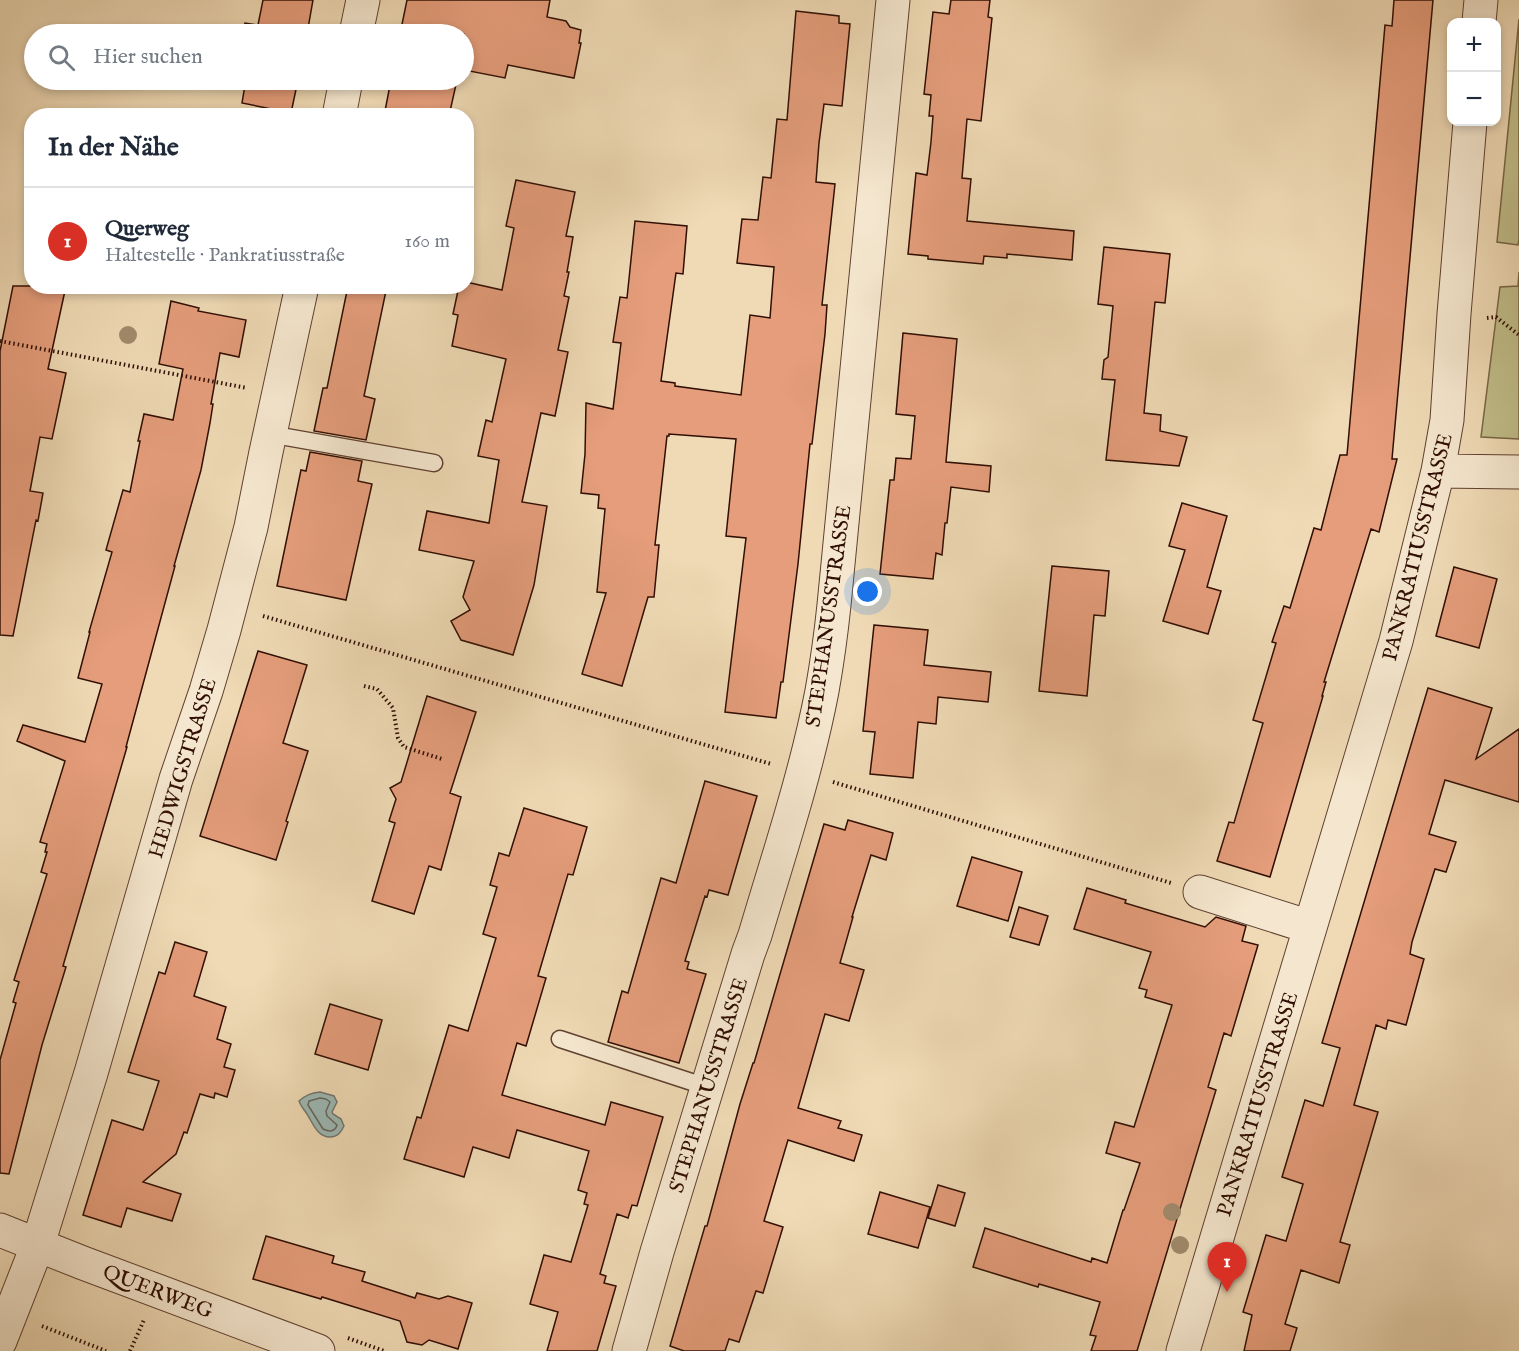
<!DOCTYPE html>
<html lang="de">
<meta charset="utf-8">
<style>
:root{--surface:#fff;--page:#f2f2f3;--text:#1f2937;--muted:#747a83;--line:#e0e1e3;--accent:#d93025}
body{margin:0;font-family:"IM FELL English",serif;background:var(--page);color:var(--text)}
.controls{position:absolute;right:18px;top:18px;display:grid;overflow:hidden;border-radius:12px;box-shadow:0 3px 9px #0003}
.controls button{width:54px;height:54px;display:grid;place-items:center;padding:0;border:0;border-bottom:2px solid var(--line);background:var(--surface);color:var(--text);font:30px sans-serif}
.you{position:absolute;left:868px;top:592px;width:21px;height:21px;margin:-15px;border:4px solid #fff;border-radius:50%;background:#1a73e8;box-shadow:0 0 0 9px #1a73e833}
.badge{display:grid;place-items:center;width:39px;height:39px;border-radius:50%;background:var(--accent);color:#fff;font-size:20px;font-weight:700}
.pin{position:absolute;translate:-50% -50px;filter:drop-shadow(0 2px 3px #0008)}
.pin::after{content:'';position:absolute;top:32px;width:21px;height:18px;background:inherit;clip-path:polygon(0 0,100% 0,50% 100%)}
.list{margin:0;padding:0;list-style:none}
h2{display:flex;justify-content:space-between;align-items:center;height:78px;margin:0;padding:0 24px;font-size:26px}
h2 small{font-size:20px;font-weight:400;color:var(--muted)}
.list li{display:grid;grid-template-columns:39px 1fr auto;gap:18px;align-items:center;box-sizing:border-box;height:108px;padding:0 24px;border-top:2px solid var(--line)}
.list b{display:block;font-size:22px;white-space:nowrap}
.list p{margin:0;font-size:20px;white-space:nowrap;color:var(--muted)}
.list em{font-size:20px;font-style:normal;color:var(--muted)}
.icon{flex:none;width:33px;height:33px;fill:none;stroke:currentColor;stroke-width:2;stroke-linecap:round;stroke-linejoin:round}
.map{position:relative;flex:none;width:1519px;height:1351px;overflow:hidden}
.search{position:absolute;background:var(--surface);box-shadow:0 3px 9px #0003;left:24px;top:24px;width:450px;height:66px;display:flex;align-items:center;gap:15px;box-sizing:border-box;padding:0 21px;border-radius:33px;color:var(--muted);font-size:22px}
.panel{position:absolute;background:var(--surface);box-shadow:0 3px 9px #0003;left:24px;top:108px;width:450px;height:186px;border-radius:24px}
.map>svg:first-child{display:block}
.green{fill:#c0bd89;stroke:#786646;stroke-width:1.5}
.water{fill:#9cb9b6;stroke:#71756e;stroke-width:1.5}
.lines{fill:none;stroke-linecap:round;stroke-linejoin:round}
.shore{stroke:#66645c;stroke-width:1.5}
.building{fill:#e59d7b;stroke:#300e03;stroke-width:1.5}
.lane-casing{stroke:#604130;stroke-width:19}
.street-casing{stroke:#604130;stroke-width:35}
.path{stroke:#300e03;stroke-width:4;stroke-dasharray:1.5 3;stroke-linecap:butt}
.lane{stroke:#f5e7cf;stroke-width:16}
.street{stroke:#f5e7cf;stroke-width:33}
.tree{fill:#a18b6d}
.labels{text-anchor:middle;stroke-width:4.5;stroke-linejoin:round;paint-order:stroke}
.street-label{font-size:21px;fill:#300e03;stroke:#f5e7cf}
</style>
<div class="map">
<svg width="1519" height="1351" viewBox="0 0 1519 1351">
<rect width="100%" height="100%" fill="#efdab5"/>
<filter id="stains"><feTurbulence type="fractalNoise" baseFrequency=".00333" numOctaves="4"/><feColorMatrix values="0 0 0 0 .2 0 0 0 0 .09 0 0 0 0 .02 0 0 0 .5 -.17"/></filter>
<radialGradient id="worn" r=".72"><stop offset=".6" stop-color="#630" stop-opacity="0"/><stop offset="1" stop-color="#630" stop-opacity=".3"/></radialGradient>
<path class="green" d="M1519,19v220l-1,6 -21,-3z
M1519,272v167l-38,-2 19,-150 18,-1z"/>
<path class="water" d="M320,1092l14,4 3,6 -5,10 1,2 8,5 3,7c-3,6 -6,11 -14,11 -13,0 -17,-14 -23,-23 -3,-5 -6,-7 -8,-13 7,-6 12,-8 21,-9z"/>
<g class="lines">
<path class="shore" d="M320,1098l6,1 4,3 -4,9 1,5 10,9c-2,7 -8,7 -14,4l-15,-24 1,-4z"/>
</g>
<path class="building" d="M263,0h50l-6,34h-65l3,-11 13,2z
M407,0h143l-3,17 19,4 4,6 11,3 -2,13h2l-7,35 -66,-13 -3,13 -41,-8v-36h-64z
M951,0h39l-2,17 4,1 -11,103 -14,-2 -5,59 9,1 -4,42 107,10 -2,29 -65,-6v4l-23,-2 -1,8 -55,-5v-3l-20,-2 8,-81 11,2 4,-33 2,-26h-4l2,-21 -7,-1 9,-82 16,2z
M1394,0h39l-41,459h5l-18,73 -8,-3 -47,153h2l-4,14h1l-53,181 -53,-16 12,-39 5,1 29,-100 -10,-3 23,-77 -4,-1 12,-36 6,2 24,-80 7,2 19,-75h7l38,-430 7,1z
M796,11l43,5v7l11,1 -8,82 -18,-2 -5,39 -3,39 19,2 -13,121h5l-2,29 -13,110h-2l-12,120 -15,118h-2l-5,36 -51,-6 21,-174 -20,-2 10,-97 -67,-5v2h-2l-12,109h4l-5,52h-6l-26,89 -40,-12 24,-81 -9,-1 8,-83 -7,-1 1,-13 -18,-2 4,-39 1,-51 27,6 8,-66 -8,-1 7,-45 7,1 8,-77 52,5 -4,48 -7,-1 -15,108 14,2v3l66,9 9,-80 20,3 4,-51 -37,-4 5,-44 16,1 5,-43 8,1 6,-59 10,1z
M233,80h65l-7,33 -49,-10 3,-18 -13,-2z
M391,80h66l-8,36h-65z
M516,180l59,12 -9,44 7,1 -6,35h2l-5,24 5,1 -11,53 10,2 -13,64 -14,-3 -19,89 25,4 -13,79 -21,70 -52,-15 -10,-19 19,-11 -7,-13 11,-36 -55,-11 8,-39 62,12 10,-63 -21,-4 8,-36 6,2 14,-63 -54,-13 6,-31 -5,-1 6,-28h7v-4l36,8 12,-62 -8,-2z
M1104,247l66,7 -5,49 -10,-1 -11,111 17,2 -1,16 27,6 -8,29 -73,-6 9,-80 -13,-1 2,-19 4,-3 5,-51 -15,-2z
M13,286h53l-18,83 18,4 -14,66 -12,-2 -10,54 13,2 -5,28 -2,-1 -23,116 -13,-1v-284z
M348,286h39l-23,110 11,3 -9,41 -52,-9 9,-43h4z
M171,301l28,7 -1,3 48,9 -7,37 -19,-4 -9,51h2l-3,19 -9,47 -27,96h1l-49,181h1l-64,219 3,1 -24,78 -33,129 -9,-1v-113l16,-57 -3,-1 6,-20 -5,-2 33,-106 -6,-2 6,-20h-2l2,-8 -7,-2 25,-81 -48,-20 6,-16 62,17 17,-58 -24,-6 12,-46h-1l23,-80 -6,-2 17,-60 7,2 10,-51h-2l6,-27 29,6 10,-51 -24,-5z
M903,333l54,6 -11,123 45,4 -2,26 -38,-5 -4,36h-2l-3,32 -6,-2 -3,26 -53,-5 10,-94h4l2,-22 15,1 4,-43 -19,-2z
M310,452l52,9 -4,20 14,3 -26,116 -69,-14 24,-116 5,1z
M1182,503l45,13 -20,71 14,4 -13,43 -45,-13 22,-71 -16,-4z
M1052,566l57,5 -4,45 -11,-1 -7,81 -48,-5z
M1454,567l43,12 -18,69 -43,-12z
M874,625l54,5 -4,35 67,7 -3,30 -50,-5 -2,27 -18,-2 -5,56 -43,-4 5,-42 -12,-1z
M258,651l49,14 -24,78 25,8 -22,70 2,1 -12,38 -76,-24z
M1428,688l64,20 -16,51 43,-30v73l-74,-22 -16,54 27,8 -10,30 -11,-3 -23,73 -2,12 14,5 -18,66 -18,-5 -2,9 -10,-4 -22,80 24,7 -38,130 10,3 -11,38 -38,-13 -16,54 12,4 -7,23h-46l8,-36 -9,-3 23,-77 20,6 17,-57 -21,-7 23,-77 18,6 17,-58 -18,-5z
M427,696l49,16 -26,81 11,4 -20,73 -12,-4 -15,48 -42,-13 23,-78 -6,-2 7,-22 -6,-11 11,-6z
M705,781l52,15 -29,99 -19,-5 -2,7 -2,-1 -20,65 4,1 -2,7 19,5 -27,89 -71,-21 14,-51 6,2 33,-115 15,5z
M524,808l63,19 -14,48 -5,-1 -30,102 8,2 -20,68 -9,-3 -15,52 103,30 6,-23 52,15 -26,89 -5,-1 -4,13 -11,-4 -17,60 6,2 -2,7 12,3 -19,65h-50l11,-39 -28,-8 14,-49 27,7 17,-57 -4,-1 3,-11 -9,-3 11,-39 -72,-21 -8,28 -36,-11 -9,30 -60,-18 13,-42 4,1 28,-93 19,6 28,-93 -13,-4 14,-47 -7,-2 9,-32 10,3z
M848,820l45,13 -7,27 -15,-5 -19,62h1l-13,46 24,7 -15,51 -24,-7 -27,94 43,13 -3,7 24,7 -8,26 -66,-21 -24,81 19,6 -20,66 -7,-2 -17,51 -10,-3 -4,12h-41l-14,-5 35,-120h2l33,-122 13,-41h1l70,-239 21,6z
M972,857l50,15 -14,49 -51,-15z
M1087,888l39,12 -1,3 80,24 11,-10 30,9 -4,15 16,4 -27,91 -7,-3 -16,54 8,3 -79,261h-46l5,-15 -6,-1 10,-33 -61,-18 -1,3 -65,-20 12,-39 106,34 1,-4 15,5 16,-53h1l16,-47 -34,-10 9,-31 19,5 38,-122 -27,-8 2,-7 -8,-2 12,-36 -77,-23z
M1019,907l29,9 -9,29 -29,-8z
M175,942l32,10 -13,44 32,11 -9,32 14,5 -7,23 11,3 -8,27 -12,-4 -1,5 -14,-4 -13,39 -3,-1 -8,22 -33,28 38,12 -9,27 -45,-13 -6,19 -38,-12 29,-95 31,10 16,-49 -31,-9 31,-100 6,2z
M330,1004l52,16 -14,50 -53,-16z
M938,1185l27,8 -10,33 -27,-8z
M880,1192l50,15 -12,41 -50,-14z
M266,1236l68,20 -2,7 33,9 -3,9 53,17 2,-5 22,6 9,-3 24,7 -14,46 -29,-9 -7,5 -15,-3 -7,-21 -78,-24 -1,2 -68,-20z"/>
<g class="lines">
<g class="lane-casing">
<path id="lane" d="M269,434l165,29
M560,1039l147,48"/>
</g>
<g class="street-casing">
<path id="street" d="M1479,22l2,-22
M356,34l7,-34
M339,116l7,-36
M1438,471l81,1
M1200,892l110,35
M0,1230l83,33 235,88
M0,1341l38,-97 53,-171 85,-294 30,-88 18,-61 27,-103 15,-75 36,-166
M629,1351l28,-99 91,-298 7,-19c24,-81 51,-161 67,-244 5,-28 9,-57 12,-86l59,-605
M1183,1351l213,-710 42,-170 9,-51 7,-106 16,-192"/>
</g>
<path class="path" d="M1487,318l9,-1 23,18
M0,341l247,47
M263,616l508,148
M364,686l13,3 16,19 5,30 6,9 38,12
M833,782l338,101
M42,1326l64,25
M348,1338l36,13
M130,1351l14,-31"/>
<use href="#lane" class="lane"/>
<use href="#street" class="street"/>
</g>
<g class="tree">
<circle cx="128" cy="335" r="9"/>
<circle cx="1172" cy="1212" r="9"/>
<circle cx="1180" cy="1245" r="9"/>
</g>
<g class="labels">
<g class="street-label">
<text transform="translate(1417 547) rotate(-76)" y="7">PANKRATIUSSTRASSE</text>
<text transform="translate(828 616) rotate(-82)" y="7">STEPHANUSSTRASSE</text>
<text transform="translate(182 768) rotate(-73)" y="7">HEDWIGSTRASSE</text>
<text transform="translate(708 1085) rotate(-73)" y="7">STEPHANUSSTRASSE</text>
<text transform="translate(1257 1104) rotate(-73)" y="7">PANKRATIUSSTRASSE</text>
<text transform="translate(158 1291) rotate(21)" y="7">QUERWEG</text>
</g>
</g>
<rect width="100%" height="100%" filter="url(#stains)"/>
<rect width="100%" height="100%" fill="url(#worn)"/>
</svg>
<div class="controls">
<button>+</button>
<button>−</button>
</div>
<div class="you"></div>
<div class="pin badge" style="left:1227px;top:1292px">1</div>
<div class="search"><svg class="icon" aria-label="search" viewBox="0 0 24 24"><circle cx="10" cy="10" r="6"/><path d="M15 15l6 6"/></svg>Hier suchen</div>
<section class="panel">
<h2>In der Nähe<small></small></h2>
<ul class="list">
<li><span class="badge">1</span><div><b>Querweg</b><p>Haltestelle · Pankratiusstraße</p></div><em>160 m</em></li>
</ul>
</section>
</div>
